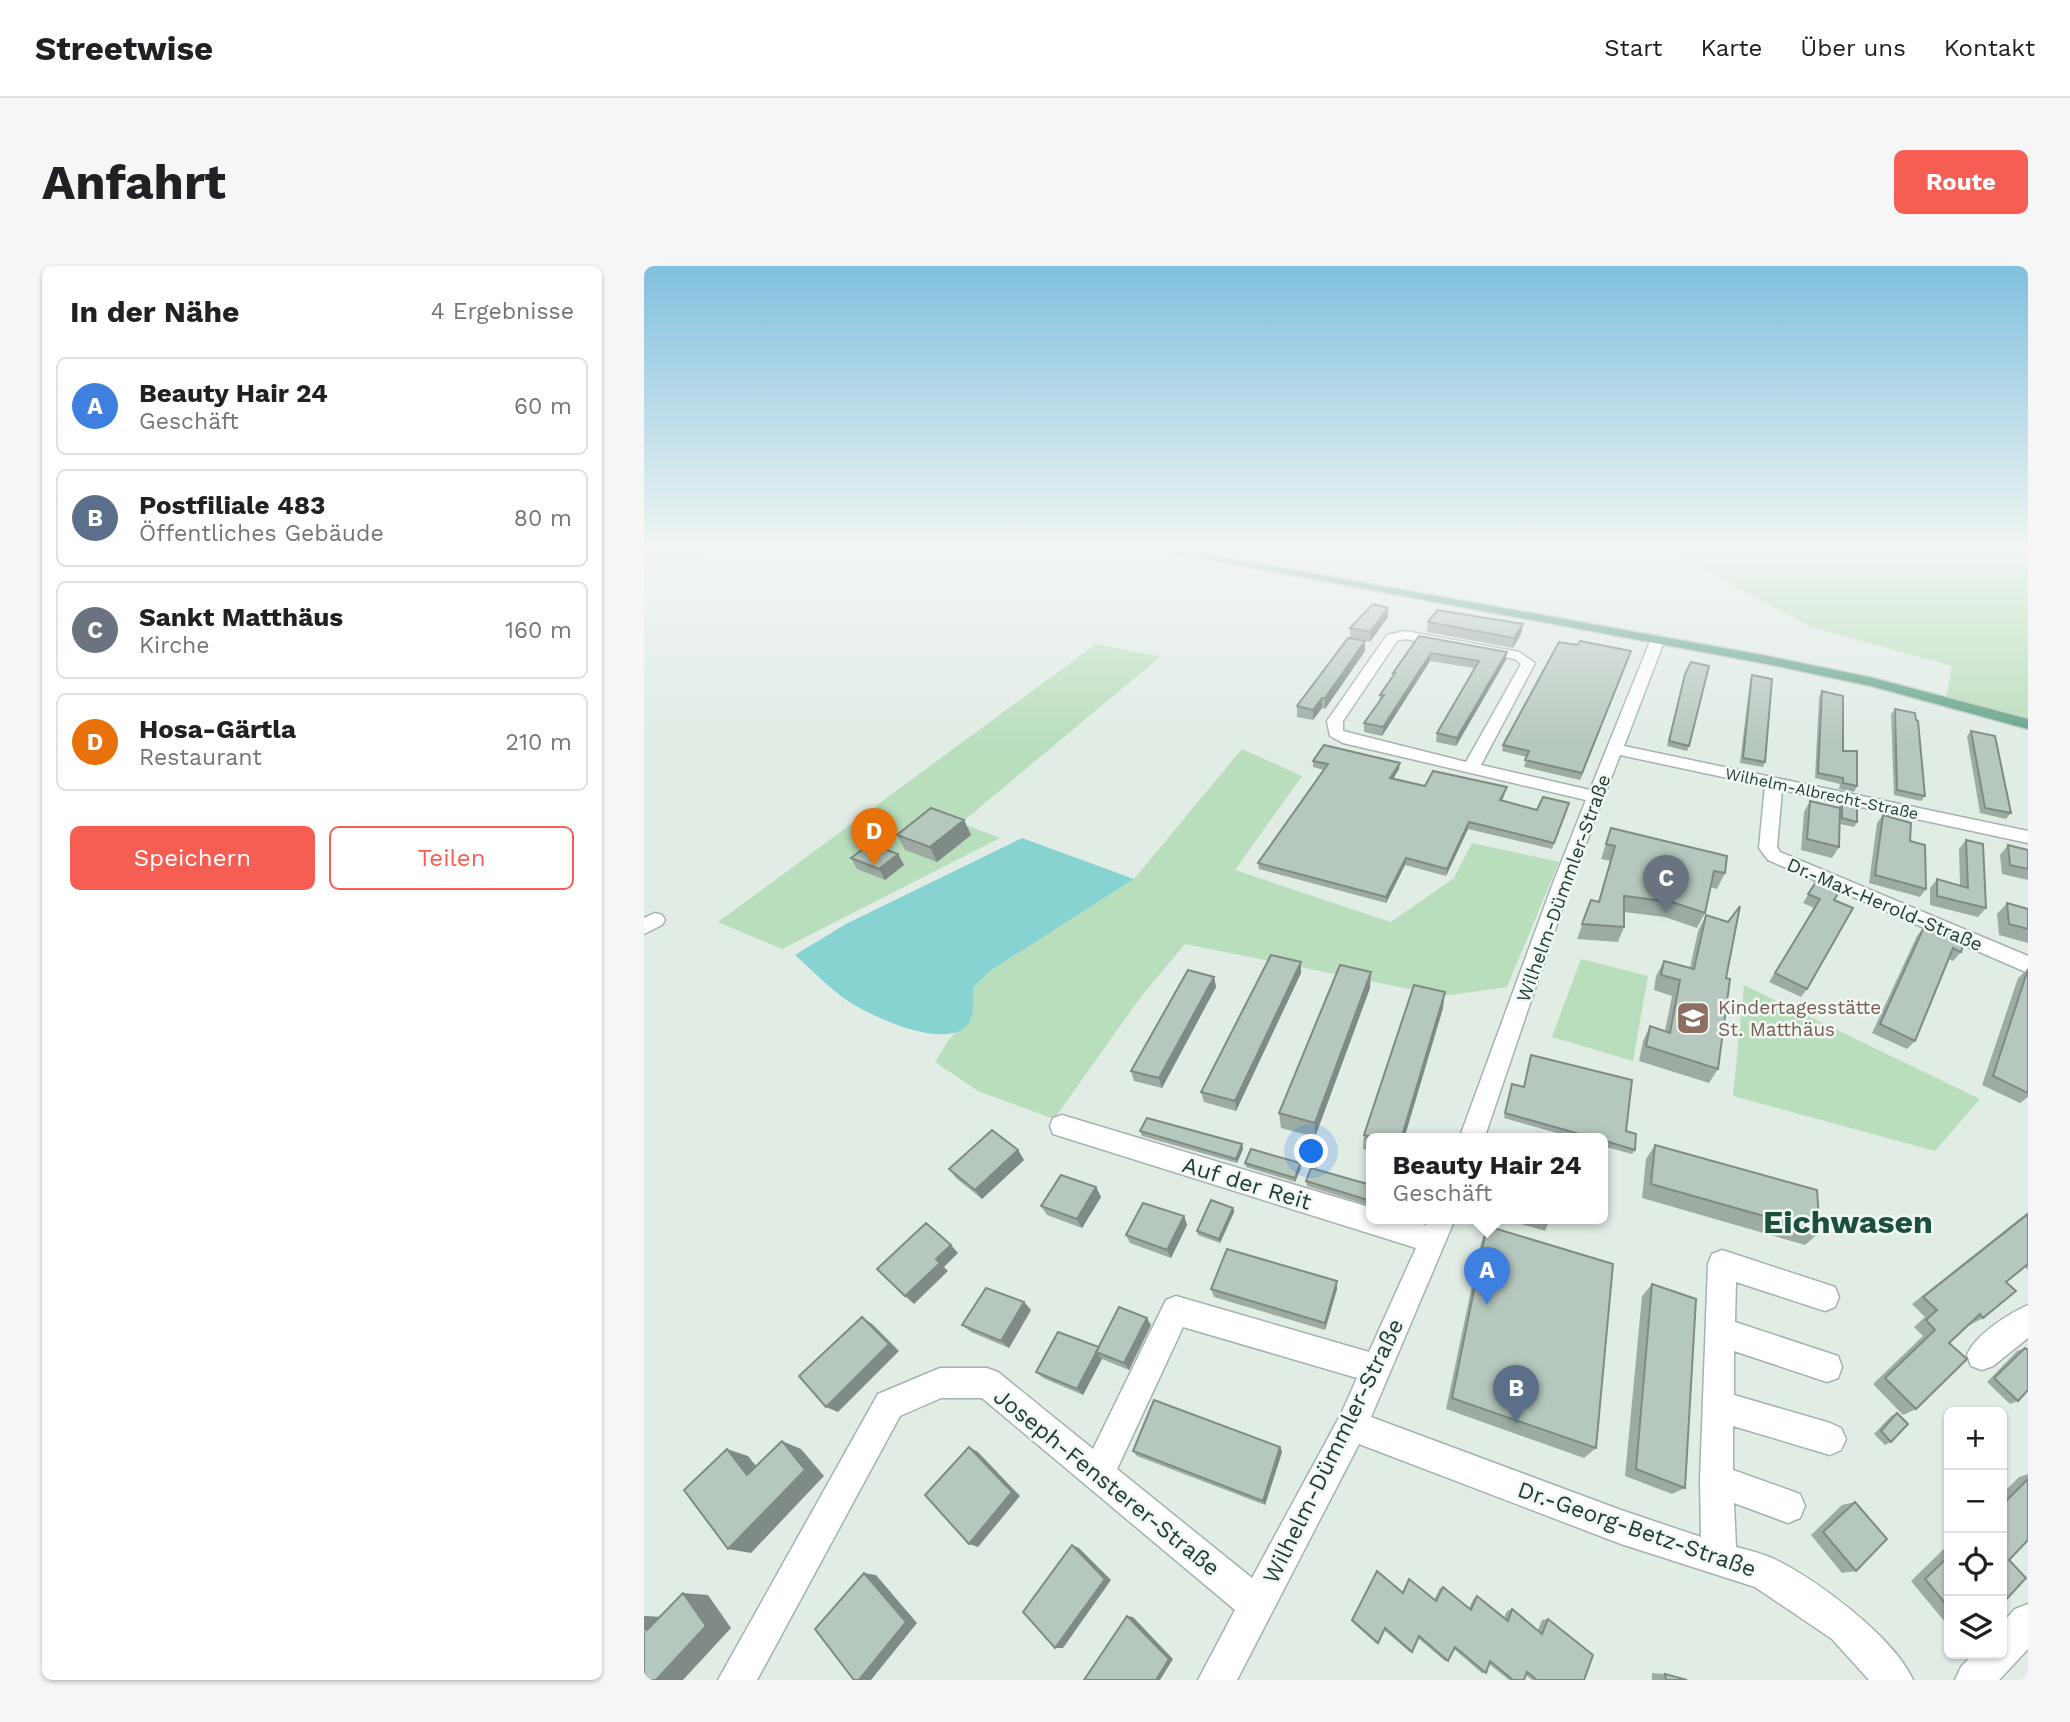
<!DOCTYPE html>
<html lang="de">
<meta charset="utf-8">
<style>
:root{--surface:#fff;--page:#f6f6f6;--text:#202124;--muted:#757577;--line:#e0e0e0;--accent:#f75e53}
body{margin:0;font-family:"Work Sans",sans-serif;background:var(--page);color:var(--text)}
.controls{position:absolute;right:21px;bottom:21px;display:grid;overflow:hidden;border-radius:10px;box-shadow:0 2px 5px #0004}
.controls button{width:63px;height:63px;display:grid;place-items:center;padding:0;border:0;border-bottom:2px solid var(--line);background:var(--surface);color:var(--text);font:35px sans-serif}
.you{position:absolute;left:668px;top:886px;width:24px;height:24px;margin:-18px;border:5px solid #fff;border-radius:50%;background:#1a73e8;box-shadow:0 0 0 10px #1a73e833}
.badge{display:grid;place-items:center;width:46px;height:46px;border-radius:50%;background:var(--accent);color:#fff;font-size:23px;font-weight:700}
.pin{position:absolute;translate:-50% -58px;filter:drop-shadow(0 2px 4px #0008)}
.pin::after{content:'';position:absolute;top:37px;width:24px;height:21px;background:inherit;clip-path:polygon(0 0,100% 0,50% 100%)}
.popup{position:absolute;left:722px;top:867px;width:242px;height:91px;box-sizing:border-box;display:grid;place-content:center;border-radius:10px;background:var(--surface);filter:drop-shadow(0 2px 5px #0005);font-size:23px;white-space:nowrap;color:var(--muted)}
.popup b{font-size:26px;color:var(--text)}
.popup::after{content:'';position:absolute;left:50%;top:100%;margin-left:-14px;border:14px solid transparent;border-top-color:var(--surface)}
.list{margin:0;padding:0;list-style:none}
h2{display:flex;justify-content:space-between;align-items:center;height:91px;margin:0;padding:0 28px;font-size:30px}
h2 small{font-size:23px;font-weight:400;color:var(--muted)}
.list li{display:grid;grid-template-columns:46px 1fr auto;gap:21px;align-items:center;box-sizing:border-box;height:98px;margin:0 14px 14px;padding:0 14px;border:2px solid var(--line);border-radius:10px}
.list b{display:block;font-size:26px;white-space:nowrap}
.list p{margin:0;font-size:23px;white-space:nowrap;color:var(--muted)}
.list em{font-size:23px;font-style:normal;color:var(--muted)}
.actions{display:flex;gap:14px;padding:21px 28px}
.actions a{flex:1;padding:16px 0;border:2px solid var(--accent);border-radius:10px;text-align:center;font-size:24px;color:var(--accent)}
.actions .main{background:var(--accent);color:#fff}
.icon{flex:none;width:38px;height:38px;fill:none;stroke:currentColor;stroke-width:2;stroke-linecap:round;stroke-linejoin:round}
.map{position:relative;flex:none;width:1384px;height:1414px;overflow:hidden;border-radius:10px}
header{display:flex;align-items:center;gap:42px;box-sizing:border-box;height:98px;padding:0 35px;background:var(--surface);border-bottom:2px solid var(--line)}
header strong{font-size:33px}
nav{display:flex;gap:38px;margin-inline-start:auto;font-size:24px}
.intro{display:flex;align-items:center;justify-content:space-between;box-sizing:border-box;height:168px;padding:0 42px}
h1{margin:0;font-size:49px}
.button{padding:18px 32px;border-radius:10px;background:var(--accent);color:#fff;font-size:24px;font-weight:700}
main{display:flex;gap:42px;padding:0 42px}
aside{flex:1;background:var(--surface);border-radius:10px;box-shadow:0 2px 5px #0004}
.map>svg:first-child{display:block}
.green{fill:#b8debc}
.water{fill:#86d3d1}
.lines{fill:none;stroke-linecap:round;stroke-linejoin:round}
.minor-casing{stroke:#a3b4ab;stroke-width:3}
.major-casing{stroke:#c1c9c5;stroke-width:3}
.minor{fill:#fff;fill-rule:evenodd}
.major{fill:#63a387;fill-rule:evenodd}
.wall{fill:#9daba3}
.shaded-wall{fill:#7f8b84}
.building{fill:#b6c7bd;stroke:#7f8b84;stroke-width:2}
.labels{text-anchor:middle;stroke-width:5;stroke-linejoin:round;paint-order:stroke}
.far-street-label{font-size:16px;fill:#203d30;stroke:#f1f8f3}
.street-label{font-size:19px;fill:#203d30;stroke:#f1f8f3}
.education-label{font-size:19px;fill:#785e54;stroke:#f1f8f3;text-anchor:start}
.near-street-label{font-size:23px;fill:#203d30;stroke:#f1f8f3}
.near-district-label{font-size:32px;font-weight:bold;fill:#1c503a;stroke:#f1f8f3}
</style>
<header>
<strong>Streetwise</strong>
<nav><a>Start</a><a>Karte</a><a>Über uns</a><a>Kontakt</a></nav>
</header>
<div class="intro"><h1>Anfahrt</h1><a class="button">Route</a></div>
<main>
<aside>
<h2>In der Nähe<small>4 Ergebnisse</small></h2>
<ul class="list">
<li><span class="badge" style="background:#3f7fe0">A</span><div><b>Beauty Hair 24</b><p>Geschäft</p></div><em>60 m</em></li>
<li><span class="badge" style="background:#5c6f8a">B</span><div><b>Postfiliale 483</b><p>Öffentliches Gebäude</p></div><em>80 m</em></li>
<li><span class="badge" style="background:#6b7280">C</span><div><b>Sankt Matthäus</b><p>Kirche</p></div><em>160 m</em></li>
<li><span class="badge" style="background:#e8710a">D</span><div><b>Hosa-Gärtla</b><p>Restaurant</p></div><em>210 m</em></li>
</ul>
<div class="actions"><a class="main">Speichern</a><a>Teilen</a></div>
</aside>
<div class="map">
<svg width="1384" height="1414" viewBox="0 0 1384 1414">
<rect width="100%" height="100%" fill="#e1ece5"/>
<path class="green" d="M1017,281h367v172l-82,-21 6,-32 -141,-39z
M452,378l64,13 -199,166 39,15 -218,111 -64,-27z
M598,483l60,27 -67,94 156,52 63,-44 18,-35 87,19 -52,125 -63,9 -259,-52 -45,54 -86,121 -76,-28 -43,-29c6,-9 12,-21 20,-29 21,-20 18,-16 18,-45l17,-17 144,-92z
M937,693l67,17 -15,85 -81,-24z
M1100,719l236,114 -45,52 -202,-55z"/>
<path class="water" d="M378,572l112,41 -144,92 -17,17c0,11 2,26 -5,36 -22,28 -97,-8 -120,-23 -19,-13 -36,-31 -53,-46l51,-31z"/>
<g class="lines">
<g class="minor-casing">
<path id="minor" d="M761,365l114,21 16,11 -54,102 109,25 61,-151 7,-4 7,4 -41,107 404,85v12l-246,-53 -5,57 3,5 248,104v17l-260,-113 -9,-12 6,-62 -145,-31 -49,128 -87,256h-25l94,-256 33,-83 -243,-57 -13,-7 -3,-15 60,-86zM761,373l110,20 6,5 -55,98 -123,-31v-10l54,-80z
M11,647l7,2 3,5 -3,5 -18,9v-16z
M418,849l310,93v11h36l18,6 2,-6h27l-84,198 250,93 80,27 -1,-57 8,-216 4,-10 10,-4 113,37 4,10 -4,10 -10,4 -89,-29 -1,40 103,34 4,11 -4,11 -11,4 -93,-31v44l96,28 11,5 5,11 -5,11 -11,5 -97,-29v44l67,24 5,12 -5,12 -12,5 -54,-20 2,44c12,3 24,6 36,11 42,19 123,80 141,122h-44l-37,-41 -77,-52 -134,-43 -262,-100 -122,236h-39l37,-70 -253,-212h-41l-41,18 -143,264h-39l160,-286 62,-26h47l11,4 95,77 73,-149 10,-4 193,56 47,-104 -363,-114 -3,-8 3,-8zM539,1061l174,51 -16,36 -89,164 -135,-109z
M1384,1039v33l-35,28 -11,4 -11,-4 -4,-11c8,-20 41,-41 61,-50z
M1384,1338v45l-29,31h-44l6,-13 12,-13h29v-31l13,-14z"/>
</g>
<g class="major-casing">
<path id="major" d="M0,281h177l-5,3 -172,3z
M497,281h26l600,109 106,22 155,41v10l-157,-43 -104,-22z"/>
</g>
<use href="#minor" class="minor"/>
<use href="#major" class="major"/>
</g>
<path class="wall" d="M744,351l-18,25 -5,-1v10l-40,58 -3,-1 -9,12 -16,-3v-11l53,-68v-10z
M784,356l95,2 -2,10 -8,14 -86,-16z
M775,370l87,24 -50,86 -20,-4 1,-9 37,-65 -44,-7 -48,75 -18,-4v-9l15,-21 1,-7 13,-18v-4z
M933,379l54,6 -51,129 -56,-13 3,-10 -25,-6 1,-6z
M1041,408l4,72 -2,5 -20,-5z
M1108,409l13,87 -2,5 -23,-4 10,-83z
M1178,425l35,95 -3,6 -15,-3 1,-5 -25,-6 4,-81z
M1251,443l30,87 -4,5 -27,-6 -3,-81z
M1327,465l40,82 -5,6 -26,-6 -13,-77z
M669,495l86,8 -6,9 32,8 80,8 -3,7 35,9 32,-7 -17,46 -84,-20 -22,47 -41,-11 -19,38 -127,-34 -1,-6 66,-93 -11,-3z
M1198,534l15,22 -3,5 -14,-3 -1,23 -7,11 -31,-8 3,-38 6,-11 29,7v-3z
M1239,549l27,26 16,48 -6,8 -51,-14 8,-60z
M320,554l7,15 -34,27 -32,-12 -8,-15z
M967,562l114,45 -8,16 -7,-2 -5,26 -8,15 -32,-11 -41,-5v15l-6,15 -41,-3 14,-39 7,2 12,-41 -9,-2z
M1322,574l20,68 -8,9 -48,-12v-17l7,-9 23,7 -1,-37z
M1364,579l20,5v30l-26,-6 -2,-19z
M254,588l6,11 -19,15 -28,-11 -6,-11z
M1172,616l18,18 -27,89 -6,8 -32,-15 45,-74 -11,-5z
M1363,637l21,6v34l-29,-8 -2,-21z
M1062,649l20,63 -8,91 -9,14 -70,-22 4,-20 7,-15 15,5 7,-35 -18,-6 2,-14 8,-15 26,7 8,-37z
M1296,659l21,27 -8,9 -4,-2 -34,82 -8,8 -35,-16 45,-97 7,-9 11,5z
M657,696v11l-65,138 -32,-9 -3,-10z
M1384,703v128l-8,6 -38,-18 36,-107z
M570,711l2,10 -54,101 -28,-7 -3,-10z
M726,722l-55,149 -34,-9 -2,-15z
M799,742l-39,131h-33v12l-8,-2 1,-14z
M887,789l95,76 9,19 -3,4 -30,-8v-7h-24l-74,-21 8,-34 12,3z
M496,865l102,13 1,5 -6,14 -95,-27z
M1011,879l165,87 -15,13 -163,-47 4,-39z
M374,884l6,10 -42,39 -26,-21 -7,-9z
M601,897l56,5 -6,14 -49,-15z
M662,915l65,4v21l-64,-20z
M452,921l5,10 -19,31 -35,-13 -6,-9z
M589,942l1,4 -14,31 -22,-8 -1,-4z
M1384,946v58l-3,-3 -19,15 -23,36 -13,7 -1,-1 -20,19 -33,66 -13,6 -30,-31 50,-48 -9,-9 11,-10 -13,-13z
M540,950l3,9 -16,33 -41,-15 -4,-8z
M860,953h46l-5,12z
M843,960l109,222 -12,10 -138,-49 35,-166z
M1008,1018l33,204 -13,6 -47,-18 17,-180z
M567,1023h126l-12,41 -111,-33z
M380,1036l7,8 -22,38 -38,-16 -9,-7z
M507,1059l-22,45 -27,-11 -19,36 -40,-17 -7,-6 63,-24z
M1381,1082l-7,53 -8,3 -23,-22 30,-31z
M1253,1147l-6,29 -6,3 -11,-11 17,-18z
M636,1181l2,5 -17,53 -128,-49 -4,-5z
M1384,1208v66l-19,20 -7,44v-110l17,-17z
M1211,1236l1,69 -14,2 -31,-38 31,-30z
M1305,1278v83l-38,-46z
M733,1305l25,21 7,-13 25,21 6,-12 3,-1 26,21 5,-10 3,-2 27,22 3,-7 5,-2 26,21 4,-10 6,-1 36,61h-52l-6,-5 -2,5h-15l-20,-16 -3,9h-4l-28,-24 -6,12h-3l-27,-23 -6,14h-2l-26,-22 -7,14 -26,-23z
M1008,1407l13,1 22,6h-35z"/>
<path class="shaded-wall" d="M744,342v9l-18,25v-10z
M879,358l-2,10 -8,14 1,-10z
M721,375v10l-40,58v-11z
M987,385l-2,6 -49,123 2,-7z
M863,386l-1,8 -50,86 1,-8z
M787,387l-1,8 -48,75 1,-9z
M678,432v10l-9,12v-10z
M756,497l-1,6 -9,15v-6z
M320,554l7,15 -34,27 -7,-15z
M825,556l-1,7 -22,47 1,-7z
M254,588l6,11 -19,15 -6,-11z
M762,592l-1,7 -19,38v-6z
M657,696v11l-65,138 -1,-10z
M727,706l-1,16 -55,149v-14z
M570,711l2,10 -54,101 -3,-10z
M801,726l-2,16 -39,131h-3z
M598,878l1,5 -6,14 -1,-4z
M374,884l6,10 -42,39 -7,-9z
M656,897l1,5 -6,14v-4z
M452,921l5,10 -19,31 -5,-9z
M589,942l1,4 -14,31 -1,-4z
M540,950l3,9 -16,33 -4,-8z
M307,979l7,8 -14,14 4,4 -34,33 -9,-8 31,-37z
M693,1015v8l-12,41v-7z
M380,1036l7,8 -22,38 -8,-7z
M218,1051l10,7 27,27 -61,61 -12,-5z
M503,1052l4,7 -22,45 -5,-7z
M455,1081l-3,5 6,7 -19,36 -6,-6z
M138,1175l19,8 23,27 -73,77 -23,-4z
M325,1181l9,5 42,44 -42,51 -9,-3z
M636,1181l2,5 -17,53 -2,-4z
M83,1183l21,7 20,25 -21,-6z
M428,1279l7,3 32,32 -48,68h-8z
M220,1307l12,2 41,48 -46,57h-12z
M39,1327l25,2 23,33 -48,52h-27z
M0,1350l21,1 -18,13 -3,-4z
M483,1350l6,1 40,42 -13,21h-4z"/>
<path class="building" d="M729,338l15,4 -18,24 -20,-4z
M793,344l86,14 -9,14 -86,-16z
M775,370l88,16 -50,86 -20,-5 42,-72 -48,-8 -48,74 -19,-4 20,-28h-4l15,-22h-2z
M704,372l17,3 -40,57h-3l-9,12 -16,-4z
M936,375l51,10 -49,122 -57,-13 4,-9 -26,-6 56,-103 18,3z
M1047,396l18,4 -20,80 -20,-5 16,-67z
M1108,409l20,4 -7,83 -22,-4z
M1178,425l21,5v55h14v35l-14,-3v-5l-25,-5z
M1251,443l20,4 1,7 2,1 7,75 -28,-6z
M1327,465l24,5 16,77 -26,-5z
M680,479l76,18 -10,15 35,8 8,-15 74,16 -7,13 37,10 6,-13 26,6 -15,40 -85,-21 -22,47 -41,-11 -20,39 -128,-34 70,-99 -15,-3z
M1198,534l15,3v19l-15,-4z
M1166,535l30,7 -1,39 -32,-8z
M287,542l33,12 -34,27 -33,-12z
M1239,549l28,8 -1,18 15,4 1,44 -51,-14z
M967,562l116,28 -2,17 -11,-2 -9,42 -33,-11 -48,-6v31l-42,-3 9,-24 8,2 16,-56 -9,-2z
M1322,574l17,4 3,64 -49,-12v-17l31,9z
M226,578l28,10 -19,15 -28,-11z
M1364,579l20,5v19l-18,-4z
M1172,616l23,10 -5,8 19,8 -46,81 -32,-16 45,-74 -12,-5z
M1363,637l21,6v20l-19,-5z
M1096,640l-14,72 4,1 -12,90 -72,-23 4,-20 20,7 10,-53 -19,-5 3,-14 30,8 12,-54 22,7z
M1296,659l26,11 -5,16 -8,-4 -38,93 -35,-17 44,-97 13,6z
M627,689l30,7 -66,139 -34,-9z
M696,699l31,7 -56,151 -36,-10z
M1384,703v124l-35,-17z
M544,704l26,7 -55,101 -28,-7z
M770,719l31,7 -44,147h-22l-15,-4z
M887,789l101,25 -6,51 10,3 -1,16 -33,-10v-1h-5l-92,-26 7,-29 12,3z
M503,852l95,26 -6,15 -96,-28z
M348,864l26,20 -43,40 -26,-21z
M1011,879l162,45 3,42 -169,-48z
M607,883l49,14 -5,15 -50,-15z
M667,902l60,17v16l-65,-20z
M417,909l35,12 -19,32 -36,-13z
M567,934l22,8 -14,31 -22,-8z
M499,937l41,13 -17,34 -41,-15z
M1384,948v50l-22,18 10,9 -33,27 -3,-4 -31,29 18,16 -51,50 -31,-31 50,-48 -9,-10 11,-10 -14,-13z
M895,953h11v3z
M282,957l25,22 -15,14 4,4 -35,33 -28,-27z
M843,960l126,38 -17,184 -144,-50z
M583,983l110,32 -12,42 -114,-34z
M1008,1018l44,15 -11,189 -49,-19z
M342,1022l38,14 -23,39 -39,-16z
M475,1041l28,11 -23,45 -28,-11z
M218,1051l27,27 -63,63 -27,-31z
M414,1066l41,15 -22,42 -41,-17z
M1381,1082l3,2v40l-10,11 -24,-23z
M510,1134l126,47 -17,54 -130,-50z
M1253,1147l11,11 -17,18 -10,-11z
M138,1175l23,29 -77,79 -44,-59 43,-41 20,26z
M325,1181l43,45 -43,52 -44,-49z
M1384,1213v61l-19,20 17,18 -24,26v-99z
M1211,1236l32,37 -31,32 -33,-39z
M428,1279l33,34 -50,69 -32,-36z
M1305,1290v52l-24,-29z
M733,1305l26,22 6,-14 27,22 7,-14 28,23 6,-14 31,25 4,-12 30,25 6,-15 45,36 -9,25h-47l-10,-8 -3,8h-11l-23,-19 -4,12 -31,-26 -7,14 -29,-25 -7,16 -27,-24 -7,15 -26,-23z
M220,1307l42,49 -47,58h-5l-39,-51z
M39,1327l23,33 -50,54h-12v-54l3,4z
M483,1350l42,43 -13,21h-72z
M1021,1408l22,6h-21z"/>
<linearGradient id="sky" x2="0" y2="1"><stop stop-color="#81c0df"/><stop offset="0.59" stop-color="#f2f6f3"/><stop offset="1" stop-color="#f2f6f3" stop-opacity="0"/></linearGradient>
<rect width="1384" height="479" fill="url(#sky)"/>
<defs>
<g id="school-square" transform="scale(1.75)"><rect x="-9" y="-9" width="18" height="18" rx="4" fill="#8d6e63" stroke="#f1f8f3"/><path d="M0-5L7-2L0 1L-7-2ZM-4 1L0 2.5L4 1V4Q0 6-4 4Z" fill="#fff"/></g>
</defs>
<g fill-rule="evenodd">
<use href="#school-square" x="1049" y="752"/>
</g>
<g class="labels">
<g class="far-street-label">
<text transform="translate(1178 527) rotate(12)" y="6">Wilhelm-Albrecht-Straße</text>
</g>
<g class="street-label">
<text transform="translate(919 622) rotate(-70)" y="7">Wilhelm-Dümmler-Straße</text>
<text transform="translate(1241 638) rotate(23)" y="7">Dr.-Max-Herold-Straße</text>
</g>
<g class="education-label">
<text x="1074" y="748">Kindertagesstätte<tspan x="1074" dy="22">St. Matthäus</tspan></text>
</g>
<g class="near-street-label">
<text transform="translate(603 917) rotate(17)" y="8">Auf der Reit</text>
<text transform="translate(689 1185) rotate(-64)" y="8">Wilhelm-Dümmler-Straße</text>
<text transform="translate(463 1216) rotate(39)" y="8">Joseph-Fensterer-Straße</text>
<text transform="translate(993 1263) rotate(19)" y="8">Dr.-Georg-Betz-Straße</text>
</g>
<g class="near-district-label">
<text x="1204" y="967">Eichwasen</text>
</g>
</g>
</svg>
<div class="controls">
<button>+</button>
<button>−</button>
<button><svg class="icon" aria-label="locate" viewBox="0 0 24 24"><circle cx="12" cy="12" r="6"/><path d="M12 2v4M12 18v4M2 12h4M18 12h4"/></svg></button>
<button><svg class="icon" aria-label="layers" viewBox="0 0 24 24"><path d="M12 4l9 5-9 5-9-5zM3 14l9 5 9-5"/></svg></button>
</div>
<div class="you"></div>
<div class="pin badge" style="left:843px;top:1039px;background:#3f7fe0">A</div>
<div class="popup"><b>Beauty Hair 24</b>Geschäft</div>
<div class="pin badge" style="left:872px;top:1157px;background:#5c6f8a">B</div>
<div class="pin badge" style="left:1022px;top:647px;background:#6b7280">C</div>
<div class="pin badge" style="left:230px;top:600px;background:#e8710a">D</div>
</div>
</main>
